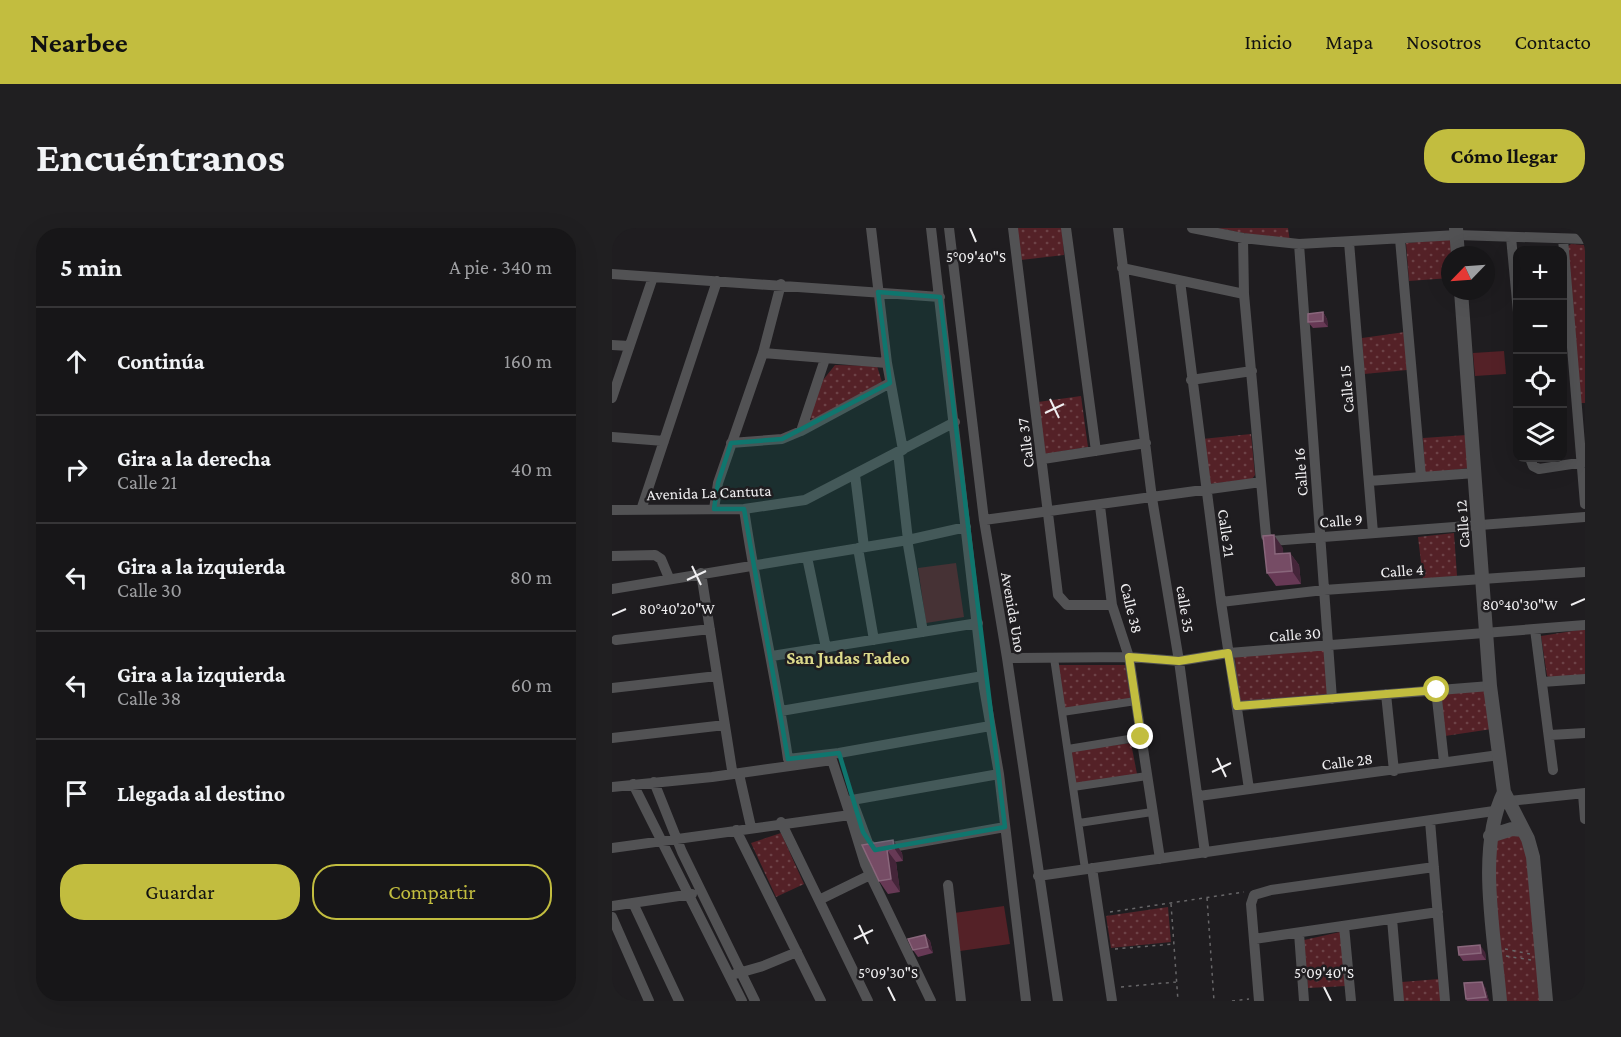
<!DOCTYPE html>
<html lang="es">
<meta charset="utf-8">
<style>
:root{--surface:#171618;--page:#201f21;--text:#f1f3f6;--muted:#9e9fa2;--line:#363537;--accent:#c2bd3f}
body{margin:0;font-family:"Crimson Pro",serif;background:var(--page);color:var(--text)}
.controls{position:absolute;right:18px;top:18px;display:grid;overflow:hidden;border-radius:12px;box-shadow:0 6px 24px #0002}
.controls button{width:54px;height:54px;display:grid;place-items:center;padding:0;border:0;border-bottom:2px solid var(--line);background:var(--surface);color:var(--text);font:30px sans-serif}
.compass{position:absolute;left:829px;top:18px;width:54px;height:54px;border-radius:50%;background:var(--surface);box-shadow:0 6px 24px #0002;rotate:245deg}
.stop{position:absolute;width:18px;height:18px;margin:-14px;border:4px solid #c2bd3f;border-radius:50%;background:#fff}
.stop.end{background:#c2bd3f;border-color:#fff;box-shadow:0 2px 6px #0008}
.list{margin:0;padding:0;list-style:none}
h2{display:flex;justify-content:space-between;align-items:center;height:78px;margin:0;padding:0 24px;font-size:26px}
h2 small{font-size:20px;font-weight:400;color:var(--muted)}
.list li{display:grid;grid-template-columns:39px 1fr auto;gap:18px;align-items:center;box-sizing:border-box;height:108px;padding:0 24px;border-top:2px solid var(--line)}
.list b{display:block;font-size:22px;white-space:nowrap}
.list p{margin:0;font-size:20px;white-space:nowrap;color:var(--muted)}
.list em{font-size:20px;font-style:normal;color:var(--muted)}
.actions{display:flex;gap:12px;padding:18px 24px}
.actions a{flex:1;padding:14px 0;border:2px solid var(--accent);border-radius:24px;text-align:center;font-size:21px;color:var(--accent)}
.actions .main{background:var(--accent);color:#111}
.icon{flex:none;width:33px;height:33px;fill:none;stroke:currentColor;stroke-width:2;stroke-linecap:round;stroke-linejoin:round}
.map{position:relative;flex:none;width:973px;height:773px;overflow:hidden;border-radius:24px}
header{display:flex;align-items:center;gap:36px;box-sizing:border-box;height:84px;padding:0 30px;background:var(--accent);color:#111}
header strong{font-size:28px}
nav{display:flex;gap:33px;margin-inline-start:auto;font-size:21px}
.intro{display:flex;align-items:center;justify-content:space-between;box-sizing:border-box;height:144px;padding:0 36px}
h1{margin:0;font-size:42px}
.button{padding:15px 27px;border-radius:24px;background:var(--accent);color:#111;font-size:21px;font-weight:700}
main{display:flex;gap:36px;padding:0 36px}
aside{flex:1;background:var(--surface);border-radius:24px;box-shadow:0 6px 24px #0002}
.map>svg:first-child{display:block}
.grass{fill:url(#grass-dots)}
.garden{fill:#542127}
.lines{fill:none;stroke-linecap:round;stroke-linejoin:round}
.path{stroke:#686769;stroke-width:1.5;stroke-dasharray:3 4.5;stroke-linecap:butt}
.pedestrian{stroke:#525254;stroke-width:8}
.minor{stroke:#525254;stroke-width:10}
.tertiary{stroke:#525254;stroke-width:14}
.wall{fill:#673955}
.shaded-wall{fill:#442539}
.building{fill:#764c65;stroke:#89667b;stroke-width:1.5}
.route{stroke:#c2bd3f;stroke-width:8}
.marked{fill:#0f766e;fill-opacity:0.2;stroke:#0f766e;stroke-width:4.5;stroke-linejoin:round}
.ticks{fill:none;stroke:#efeef0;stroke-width:2}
.labels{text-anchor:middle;stroke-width:5;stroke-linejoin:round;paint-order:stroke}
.street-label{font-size:16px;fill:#efeef0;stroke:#1f1d20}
.neighbourhood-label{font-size:18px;font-weight:bold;fill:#dcda8b;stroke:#1f1d20}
.ticks-label{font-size:15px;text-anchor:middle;fill:#efeef0;stroke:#1f1d20;stroke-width:5;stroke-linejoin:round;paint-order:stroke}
</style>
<header>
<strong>Nearbee</strong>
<nav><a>Inicio</a><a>Mapa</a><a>Nosotros</a><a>Contacto</a></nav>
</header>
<div class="intro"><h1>Encuéntranos</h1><a class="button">Cómo llegar</a></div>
<main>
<aside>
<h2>5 min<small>A pie · 340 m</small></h2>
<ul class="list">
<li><svg class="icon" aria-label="ahead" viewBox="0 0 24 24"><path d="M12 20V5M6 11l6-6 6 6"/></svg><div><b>Continúa</b></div><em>160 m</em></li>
<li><svg class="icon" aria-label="right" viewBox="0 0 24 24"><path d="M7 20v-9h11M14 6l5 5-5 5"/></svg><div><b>Gira a la derecha</b><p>Calle 21</p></div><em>40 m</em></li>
<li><svg class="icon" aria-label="left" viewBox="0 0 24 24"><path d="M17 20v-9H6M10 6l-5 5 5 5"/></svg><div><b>Gira a la izquierda</b><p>Calle 30</p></div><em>80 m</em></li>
<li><svg class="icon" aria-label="left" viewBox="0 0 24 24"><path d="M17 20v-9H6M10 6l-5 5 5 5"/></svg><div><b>Gira a la izquierda</b><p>Calle 38</p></div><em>60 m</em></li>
<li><svg class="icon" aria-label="arrive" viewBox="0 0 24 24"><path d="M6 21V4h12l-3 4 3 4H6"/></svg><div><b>Llegada al destino</b></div></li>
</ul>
<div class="actions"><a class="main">Guardar</a><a>Compartir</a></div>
</aside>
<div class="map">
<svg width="973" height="773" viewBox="0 0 973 773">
<defs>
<pattern id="grass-dots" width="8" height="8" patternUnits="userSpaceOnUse" patternTransform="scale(1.5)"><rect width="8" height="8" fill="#542127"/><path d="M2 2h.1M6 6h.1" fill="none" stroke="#6d4247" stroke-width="1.8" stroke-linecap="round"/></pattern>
</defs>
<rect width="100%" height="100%" fill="#1f1d20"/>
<path class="grass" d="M404,0h46l2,27 -43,5z
M605,0h71l2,14z
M840,11l-2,39 -41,3 -3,-38z
M959,16l14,1v158h-5l-13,-156z
M793,104l2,38 -43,4 -2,-36z
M223,137l42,1 5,16 -68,37 -5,-1 14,-38z
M469,168l7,51 -43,7 -7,-52z
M639,206l4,41 -3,4 -42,5 -8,-45z
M855,207l3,33 -45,5 -2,-35z
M842,305l3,43 -34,3 -5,-42z
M973,401v46l-34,3 -4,-2 -6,-40z
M711,422l3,3 3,39 -5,4 -82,6 -4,-3 -3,-42z
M444,437h69l6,35 -67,9z
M873,462l7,39 -47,7 -4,-40 3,-3z
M519,515l6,31 -61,10 -7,-33z
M169,605l23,51 -28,13 -25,-54z
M908,607l7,12 15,154h-39l-12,-145 8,-19z
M556,679l3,35 -60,6 -5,-32z
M728,704l6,54 -38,2 -4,-48z
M827,751l2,22h-38l-1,-19z"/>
<path class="garden" d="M892,123l2,23 -31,2 -2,-23z
M344,335l8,54 -38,6 -8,-55z
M392,678l6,38 -50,7 -6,-38z"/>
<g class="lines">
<path class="path" d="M595,670l7,103
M559,676l7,97
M498,684l134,-20
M503,721l58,-5
M893,721l25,5
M894,728l25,4
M509,759l55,-5
M620,773l17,-2"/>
<path class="pedestrian" d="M442,430l31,211
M450,484l74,-11
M456,521l73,-12
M461,559l74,-11
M467,595l73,-11"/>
<path class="minor" d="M259,0l16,135 16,87
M319,0l53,460 15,86 27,227
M337,0l35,292 23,138 51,343
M401,0l45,367 9,10h45
M454,0l30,223
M506,0l34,270 27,163 26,192
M580,0l51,10 56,6 158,-9 128,4
M899,9l7,75
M631,10l1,56 22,242 5,5 314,-24
M788,11l21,238
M951,11l22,265
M737,14l24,291
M687,16l33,455
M510,40l122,26
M0,46l328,23
M568,53l41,321 28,187
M0,117l17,1
M151,125l124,10
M579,152l61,-9
M0,170l41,-121
M189,203l24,-72
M0,209l52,4
M119,215l51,-4 19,-8 89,-48
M286,224l10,88
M918,230l3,8 6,3 46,-7
M431,231l103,-16
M243,247l9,72
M757,253l106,-8
M488,278l12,99 17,52 31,202
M102,281l4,-26 45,-130 18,-69
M132,281c12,84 32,166 44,250l51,-6 151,-27
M0,282l132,-1 61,-9 150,-78
M29,282l76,-229
M372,292l277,-38
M296,317l15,87
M246,320l16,92
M0,328l43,-1 6,4 8,19
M195,329l19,91
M89,345l31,197
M0,361l296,-49 58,-13
M609,374l103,-12 261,-18
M923,401l18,141
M4,412l94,-11
M160,428l206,-33
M395,430l122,-1 50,4 50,-8 356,-28
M930,454l43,-3
M0,460l105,-12
M824,462l8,72
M774,466l8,77
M625,478l253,-20
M169,483l202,-35
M938,507l35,-2
M0,510l113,-13
M127,546l12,53
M42,554l28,70 73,149
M21,556l109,217
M0,559l100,-10 120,-17 18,55 -238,33
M971,566l2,25
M587,568l300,-41
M240,572l16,43 7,7 130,-23
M240,572l147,-26
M897,573l76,-8
M238,587l15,49 66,137
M818,593l15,180
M169,594l87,179
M124,602l85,171
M480,640l20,133
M426,648l456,-65
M336,657l13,116
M207,672l51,-25
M21,675l46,98
M0,678l80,-12
M0,689l37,84
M780,691l7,82
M732,698l7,75
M687,705l5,68
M642,711l184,-27
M123,746l28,-8 34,-14
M647,773l-8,-97 3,-9 17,-5 163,-23"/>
<path class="tertiary" d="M844,0l2,27
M849,63l29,395 14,106 24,47 5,18 13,144
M878,608l22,-7 11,1
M888,773c-5,-63 -24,-152 4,-209"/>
</g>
<path class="wall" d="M711,84l4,7 1,8 -15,1 -5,-6z
M671,320v5h7l9,12 2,19 -25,2 -9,-13z
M281,612l9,13 1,8 -7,1 4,30 -12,2 -9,-13 -17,-36z
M313,707l5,6 3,12 -15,4 -5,-7z
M873,724l1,8 -23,1 -4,-6z
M873,759l4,14h-22l-1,-2z"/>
<path class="shaded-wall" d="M711,84l4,7 1,8 -5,-6z
M662,307l9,13 1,19 -9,-13z
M678,325l9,12 2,19 -9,-13z
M281,612l9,13 1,8 -9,-13z
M275,622l9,12 4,30 -9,-13z
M313,707l5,6 3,12 -5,-6z
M868,717l5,7 1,8 -5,-7z
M870,754l3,5 4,14 -3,-4z"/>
<path class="building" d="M711,84v9l-15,1v-8z
M662,307l1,19 15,-1 2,18 -25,2 -4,-37z
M281,612l1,8 -7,2 4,29 -12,2 -17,-36z
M313,707l3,12 -15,3 -5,-11z
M868,717l1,8 -22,2 -1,-8z
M870,754l4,15 -20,2 -2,-16z"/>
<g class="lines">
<path class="route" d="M529,509l-12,-80 50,4 49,-8 9,53 200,-16"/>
</g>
<path class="marked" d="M266,64l62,5 65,530 -130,23 -12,-18 -24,-79 -51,6 -44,-250h-30l4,-26 13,-40 51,-4 108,-56z"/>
<path class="ticks" d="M358,0l6,14M438,171l9,19M433,185l19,-9M80,338l9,19M75,352l19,-9M959,377l14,-6M0,387l14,-6M605,530l9,19M600,544l19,-9M247,697l9,19M242,711l19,-9M276,759l7,14M712,759l7,14"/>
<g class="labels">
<g class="street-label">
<text transform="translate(734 161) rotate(-95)" y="6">Calle 15</text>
<text transform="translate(413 215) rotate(-97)" y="6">Calle 37</text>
<text transform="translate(688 244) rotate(-94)" y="6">Calle 16</text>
<text transform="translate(97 264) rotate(-2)" y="6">Avenida La Cantuta</text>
<text transform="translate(729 292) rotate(-4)" y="6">Calle 9</text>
<text transform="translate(850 296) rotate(-94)" y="6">Calle 12</text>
<text transform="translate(615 305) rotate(82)" y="6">Calle 21</text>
<text transform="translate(790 342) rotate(-4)" y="6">Calle 4</text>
<text transform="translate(520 380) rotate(76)" y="6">Calle 38</text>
<text transform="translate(574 381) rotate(81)" y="6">calle 35</text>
<text transform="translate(402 384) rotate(80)" y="6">Avenida Uno</text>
<text transform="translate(683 406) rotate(-4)" y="6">Calle 30</text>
<text transform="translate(735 533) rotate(-7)" y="6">Calle 28</text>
</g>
<g class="neighbourhood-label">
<text x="236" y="436">San Judas Tadeo</text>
</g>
</g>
<g class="ticks-label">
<text x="364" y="34">5°09'40"S</text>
<text x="908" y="382">80°40'30"W</text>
<text x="65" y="386">80°40'20"W</text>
<text x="276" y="750">5°09'30"S</text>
<text x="712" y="750">5°09'40"S</text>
</g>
</svg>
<div class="controls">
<button>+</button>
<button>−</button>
<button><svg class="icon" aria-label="locate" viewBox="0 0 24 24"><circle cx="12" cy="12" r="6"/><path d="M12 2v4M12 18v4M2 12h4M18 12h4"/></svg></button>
<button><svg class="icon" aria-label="layers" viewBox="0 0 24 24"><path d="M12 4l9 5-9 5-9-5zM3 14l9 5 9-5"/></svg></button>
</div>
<svg class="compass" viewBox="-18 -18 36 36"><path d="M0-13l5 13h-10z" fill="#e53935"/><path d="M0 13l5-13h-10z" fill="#9e9fa2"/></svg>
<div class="stop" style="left:825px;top:462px"></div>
<div class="stop end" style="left:529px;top:509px"></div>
</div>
</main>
